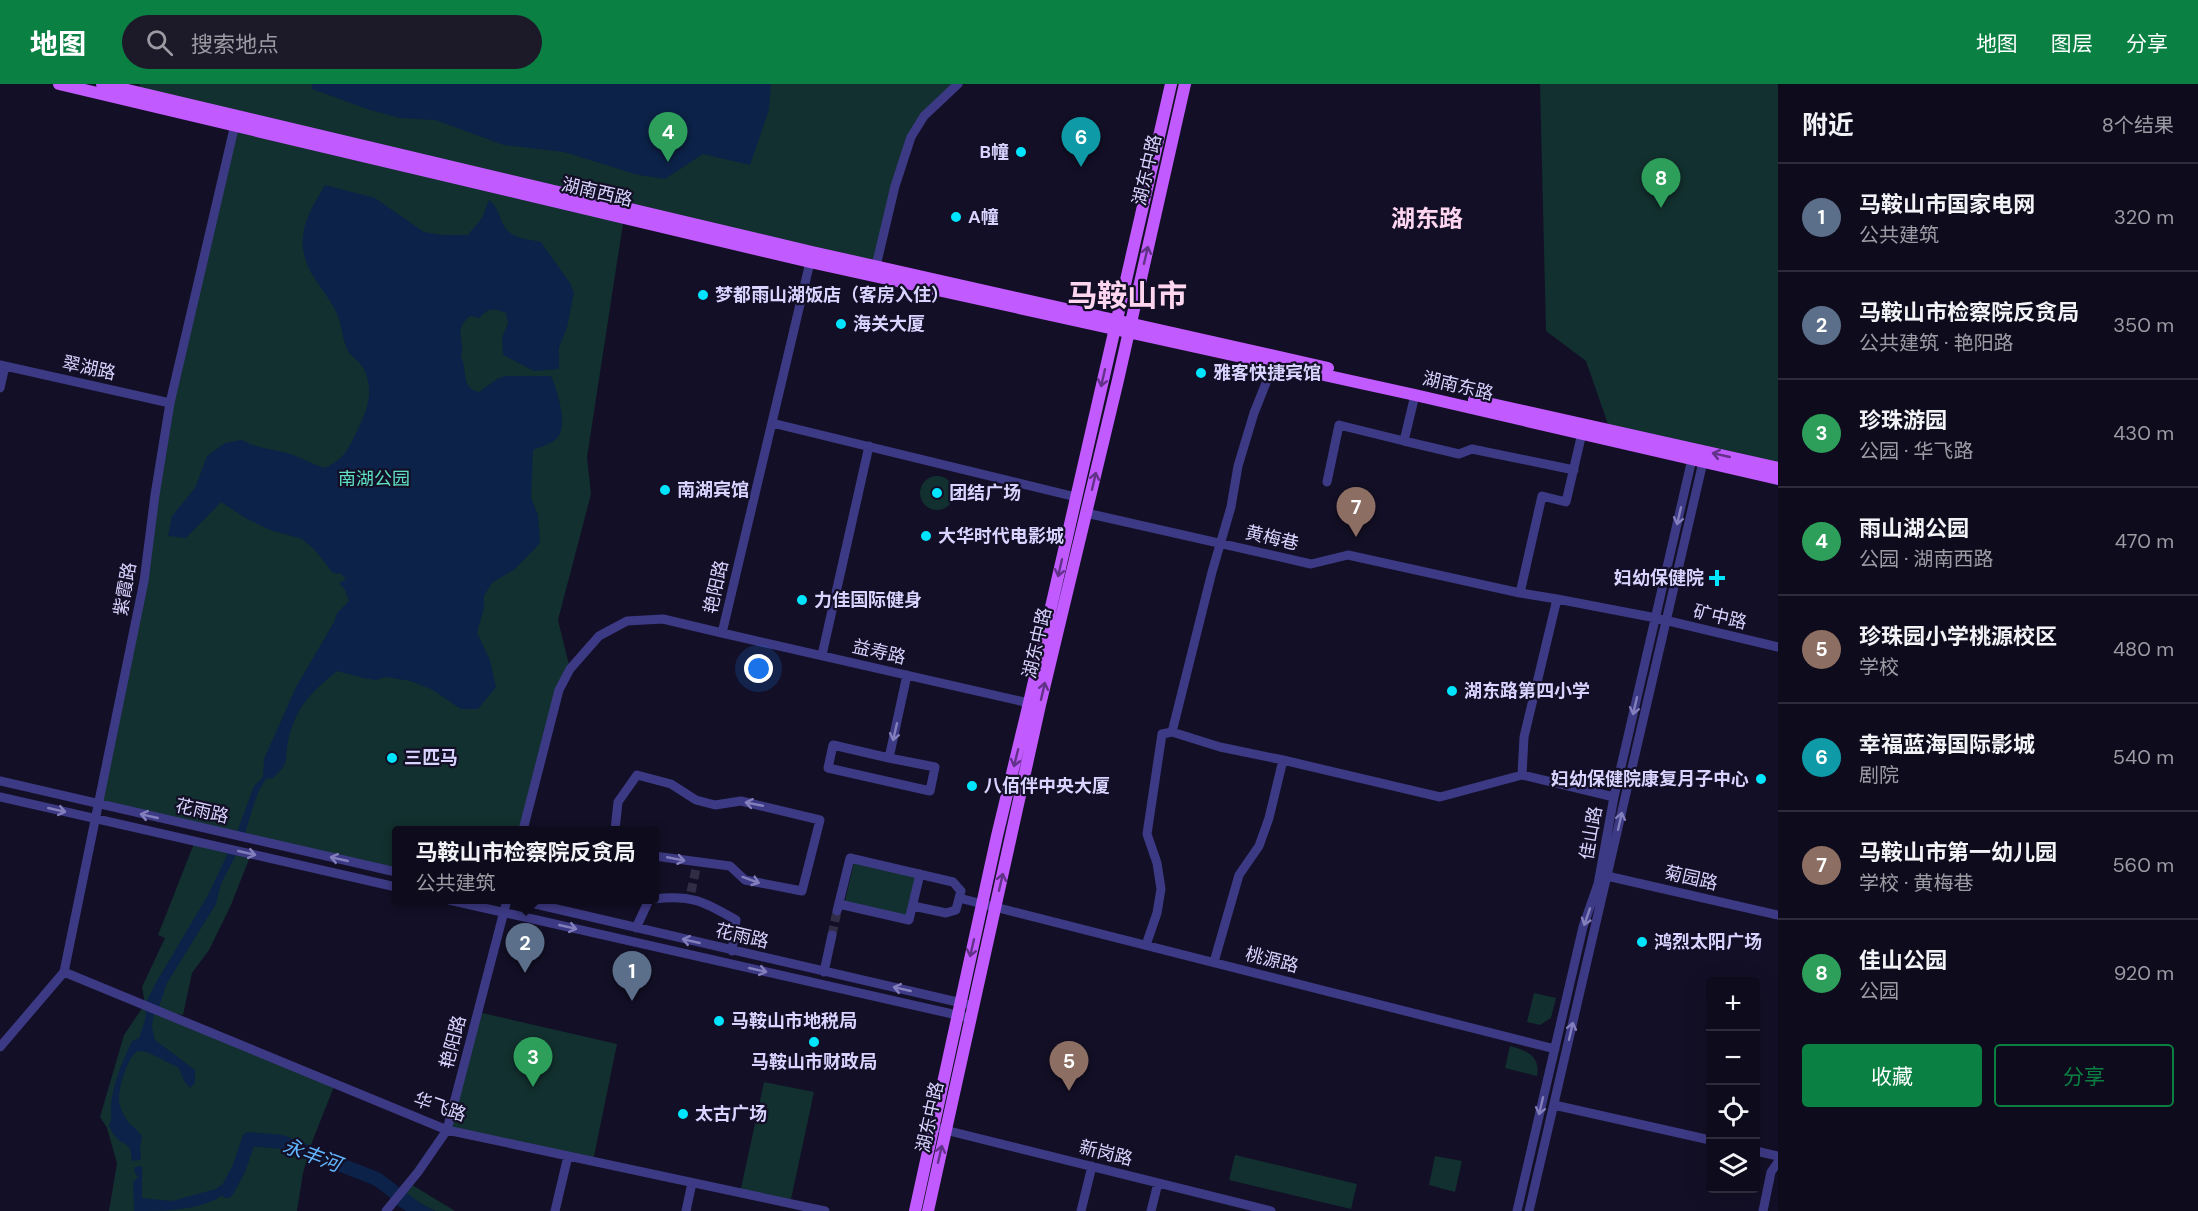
<!DOCTYPE html>
<html lang="zh">
<meta charset="utf-8">
<style>
:root{--surface:#0e0b1c;--page:#1c1929;--text:#f1f3f6;--muted:#9b9ba3;--line:#2e2b3b;--accent:#0b8043}
body{margin:0;font-family:"DM Sans","Noto Sans SC",sans-serif;background:var(--page);color:var(--text)}
.controls{position:absolute;right:18px;bottom:18px;display:grid;overflow:hidden;border-radius:6px;box-shadow:0 6px 24px #0002}
.controls button{width:54px;height:54px;display:grid;place-items:center;padding:0;border:0;border-bottom:2px solid var(--line);background:var(--surface);color:var(--text);font:30px sans-serif}
.you{position:absolute;left:759px;top:585px;width:21px;height:21px;margin:-15px;border:4px solid #fff;border-radius:50%;background:#1a73e8;box-shadow:0 0 0 9px #1a73e833}
.badge{display:grid;place-items:center;width:39px;height:39px;border-radius:50%;background:var(--accent);color:#fff;font-size:20px;font-weight:700}
.pin{position:absolute;translate:-50% -50px;filter:drop-shadow(0 2px 3px #0008)}
.pin::after{content:'';position:absolute;top:32px;width:21px;height:18px;background:inherit;clip-path:polygon(0 0,100% 0,50% 100%)}
.popup{position:absolute;left:392px;top:742px;width:267px;height:78px;box-sizing:border-box;display:grid;place-content:center;border-radius:6px;background:var(--surface);filter:drop-shadow(0 2px 4px #0005);font-size:20px;white-space:nowrap;color:var(--muted)}
.popup b{font-size:22px;color:var(--text)}
.popup::after{content:'';position:absolute;left:50%;top:100%;margin-left:-12px;border:12px solid transparent;border-top-color:var(--surface)}
.list{margin:0;padding:0;list-style:none}
h2{display:flex;justify-content:space-between;align-items:center;height:78px;margin:0;padding:0 24px;font-size:26px}
h2 small{font-size:20px;font-weight:400;color:var(--muted)}
.list li{display:grid;grid-template-columns:39px 1fr auto;gap:18px;align-items:center;box-sizing:border-box;height:108px;padding:0 24px;border-top:2px solid var(--line)}
.list b{display:block;font-size:22px;white-space:nowrap}
.list p{margin:0;font-size:20px;white-space:nowrap;color:var(--muted)}
.list em{font-size:20px;font-style:normal;color:var(--muted)}
.actions{display:flex;gap:12px;padding:18px 24px}
.actions a{flex:1;padding:14px 0;border:2px solid var(--accent);border-radius:6px;text-align:center;font-size:21px;color:var(--accent)}
.actions .main{background:var(--accent);color:#fff}
.icon{flex:none;width:33px;height:33px;fill:none;stroke:currentColor;stroke-width:2;stroke-linecap:round;stroke-linejoin:round}
.map{position:relative;flex:none;width:1778px;height:1127px;overflow:hidden}
header{display:flex;align-items:center;gap:36px;box-sizing:border-box;height:84px;padding:0 30px;background:var(--accent);color:#fff}
header strong{font-size:28px}
nav{display:flex;gap:33px;margin-inline-start:auto;font-size:21px}
.search{width:420px;height:54px;background:var(--page);display:flex;align-items:center;gap:15px;box-sizing:border-box;padding:0 21px;border-radius:33px;color:var(--muted);font-size:22px}
main{display:flex}
aside{flex:1;background:var(--surface)}
.map>svg:first-child{display:block}
.green{fill:#12302f}
.water{fill:#0c2248}
.lines{fill:none;stroke-linecap:round;stroke-linejoin:round}
.river{stroke:#0c2248;stroke-width:14}
.minor-tunnel{stroke:#312d47;stroke-width:9;stroke-dasharray:9 4.5;stroke-linecap:butt}
.minor{stroke:#3d3a85;stroke-width:9}
.major{stroke:#c25bff;stroke-width:12}
.oneway{stroke:#623188}
.oneway2{stroke:#837fbc}
.poi-dot{fill:#00e5ff;stroke:#130f26;stroke-width:2}
.labels{text-anchor:middle;stroke-width:4.5;stroke-linejoin:round;paint-order:stroke}
.poi-label{font-size:18px;font-weight:bold;fill:#d9d4ff;stroke:#130f26;text-anchor:start}
.street-label{font-size:18px;fill:#d9d4ff;stroke:#130f26}
.park-label{font-size:18px;fill:#5fe0c0;stroke:#130f26}
.water-label{font-size:20px;font-style:italic;fill:#62b6ff;stroke:#130f26}
.district-label{font-size:24px;font-weight:bold;fill:#ffd6f0;stroke:#130f26}
.town-label{font-size:30px;font-weight:bold;fill:#ffd6f0;stroke:#130f26}
</style>
<header>
<strong>地图</strong>
<div class="search"><svg class="icon" aria-label="search" viewBox="0 0 24 24"><circle cx="10" cy="10" r="6"/><path d="M15 15l6 6"/></svg>搜索地点</div>
<nav><a>地图</a><a>图层</a><a>分享</a></nav>
</header>
<main>
<div class="map">
<svg width="1778" height="1127" viewBox="0 0 1778 1127">
<rect width="100%" height="100%" fill="#130f26"/>
<path class="green" d="M140,0h818l-47,53 -35,129 -738,-174z
M1540,0h238v384l-168,-38 -24,-69 -40,-30z
M235,41l389,92 -37,240 4,37 -33,126 12,49 -22,60 -25,101h-127v42l-298,-68 46,-223 26,-178z
M920 409a17 17 0 1 1 34 0a17 17 0 1 1-34 0Z
M195,757l56,13 -20,51 -22,45 -17,23 -9,42 -20,-4 172,73 -23,58 -9,31 -6,38h-188l8,-48 -10,-35 -7,-11 24,-82 21,-31 -3,-17 23,-49 -7,-3z
M854,778l61,14 -8,40 -62,-15z
M1534,909l22,5 -5,20 -11,7 -13,-3z
M478,928l139,32 -24,117 -146,-31z
M1510,962c16,4 31,10 27,30l-32,-8z
M764,998l50,10 -24,112 -50,-11z
M1235,1071l122,29 -6,25 -122,-29z
M1435,1072l27,5 -7,31 -26,-7z
M409,1099l46,28h-20l-34,-18z"/>
<path class="water" d="M312,0h459l-2,26 -19,55 -47,-11 -38,25 -27,-4 -74,-23 -60,-7 -69,-25 -35,-2 -30,-8 -58,-21z
M325,101l50,13 49,34 18,3h26l14,-17 7,-18c11,8 11,24 20,32 8,7 23,8 32,10l29,41 4,10 -7,35 -8,19v22l-25,2 -31,-16 -1,-17 6,-15 -2,-10c-12,-5 -17,-6 -27,5l-9,-2c-18,15 -4,23 -9,41 7,13 -1,31 18,35l18,-13 8,-3h46c6,14 17,47 7,61 -5,7 -18,10 -25,13l-2,47 7,18 2,28 -25,26 -23,14 -8,13v12l-7,25 13,27 6,27 -18,22h-17l-30,-20 -21,-8 -24,-4 -10,3 -13,-2 -26,-7c-24,20 -40,34 -48,66 -6,22 4,23 -16,41l-7,1c-10,12 -17,42 -22,58l-8,-2 18,-49 9,-9 1,-18 32,-72 38,-65 3,-9 12,-12 -4,-11 -6,-7 7,-4 -5,-5 -8,-1 -19,-24 -12,-10 -32,-9 -23,-11 -26,-17 -35,36 -18,-2 4,-20 23,-28 12,-32 18,-13 17,-3c17,10 38,9 56,17 10,4 17,8 27,11 21,-11 22,-17 32,-37 10,-21 19,-42 5,-65 -4,-6 -12,-10 -15,-17 -5,-11 -5,-24 -10,-35 -9,-21 -29,-38 -33,-60 -6,-26 9,-48 21,-69z
M230,765l8,2 -17,33 -5,20 -49,79 -9,27 -13,-6 12,-23 51,-86z
M146,925l8,3 -2,15 3,13 40,30v13l-5,5 -6,-7 -5,-13 -32,-16 -10,-1c-11,10 -18,35 -18,50 0,5 6,18 10,22 6,6 9,6 13,14l-2,10 1,13 -9,1c-2,-16 -1,-13 -13,-21 -4,-3 -8,-10 -10,-14 4,-10 1,-13 2,-22 3,-23 12,-44 21,-63l7,-3 6,-18z
M142,1082v32l30,3 44,-12 5,-4 6,6c-20,20 -61,20 -93,20l-1,-29 5,-5 -4,-6 1,-4z
M401,1109l34,18h-29l-13,-8z"/>
<g class="lines">
<path class="river" d="M227,1107l12,-23 10,-29 33,3 95,37 42,32"/>
<path class="minor-tunnel" d="M691,808l5,-23
M832,851l5,-24"/>
<path class="minor" d="M876,182l19,-80 16,-49 13,-21 34,-32
M0,281l170,38
M0,304l5,-22
M1415,311l-11,46 55,13 13,-5 102,21
M772,339l304,74
M1327,398l12,-57 65,16
M1086,429l225,51 37,-9 172,38
M1557,515l99,19 122,29
M722,549l307,70
M822,571l47,-209
M889,674l46,9 -5,24 -102,-23 5,-23 56,13 18,-83
M1283,676l157,37 82,-22 92,22
M1522,691l2,-38 33,-138 -37,-6 22,-97 24,6 16,-69
M0,697l396,91
M0,713l396,90
M523,746l36,-140 11,-21 29,-33 28,-15 36,-2 59,14 89,-375
M615,746l3,-28 19,-27 34,9 25,16 19,5 26,-4 79,19 -18,71 -57,-11 -15,-14 -76,-10
M1603,795l4,-3 171,39
M654,815c37,-5 51,3 82,21l-4,31
M449,816l521,118
M518,816l448,104
M839,820l70,16 11,-46
M913,822l33,7 10,-3 3,-12
M837,827l13,-53 103,24 8,9 -2,7 596,151
M636,844l13,-28
M1146,861l11,-32 4,-24 -4,-26 -10,-29 15,-100 10,-2
M1214,878l25,-87 20,-29 10,-28 14,-58 -63,-13 -48,-15 40,-160 19,-65 7,-41 16,-53 14,-35 3,-14
M64,888l383,158 378,81
M824,888l8,-37
M0,963l64,-75 80,-391 11,-86 15,-92 66,-283
M1554,1021l156,35
M941,1045l330,82
M1756,1067l22,5
M386,1127l32,-39 29,-42 60,-230
M555,1127l13,-55
M686,1127l6,-28
M1081,1127l11,-45
M1151,1127l7,-28
M1517,1127l66,-284 15,-43 16,-87 78,-338
M1529,1127l174,-749
M1763,1127l8,-39 7,-10"/>
<path class="major" d="M59,0l751,178 605,133 363,84
M102,0l710,168 516,116
M1474,316l304,68
M915,1127l82,-375 32,-133 142,-619
M928,1127l112,-506 78,-325 67,-296"/>
</g>
<defs><path id="oneway-shaft" d="M-6 0H5M1.5-3L5.5 0L1.5 3" fill="none" stroke-width="1.6" stroke-linecap="round" stroke-linejoin="round" transform="scale(1.5)"/></defs>
<g class="oneway">
<use href="#oneway-shaft" transform="translate(1146 171) rotate(-77)"/>
<use href="#oneway-shaft" transform="translate(1103 294) rotate(103)"/>
<use href="#oneway-shaft" transform="translate(1721 371) rotate(-167)"/>
<use href="#oneway-shaft" transform="translate(1094 397) rotate(-77)"/>
<use href="#oneway-shaft" transform="translate(1060 484) rotate(103)"/>
<use href="#oneway-shaft" transform="translate(1043 607) rotate(-77)"/>
<use href="#oneway-shaft" transform="translate(1016 674) rotate(104)"/>
<use href="#oneway-shaft" transform="translate(1001 798) rotate(-77)"/>
<use href="#oneway-shaft" transform="translate(972 864) rotate(103)"/>
<use href="#oneway-shaft" transform="translate(940 1070) rotate(-77)"/>
</g>
<g class="oneway2">
<use href="#oneway-shaft" transform="translate(1679 432) rotate(103)"/>
<use href="#oneway-shaft" transform="translate(1635 622) rotate(103)"/>
<use href="#oneway-shaft" transform="translate(895 648) rotate(103)"/>
<use href="#oneway-shaft" transform="translate(754 720) rotate(-169)"/>
<use href="#oneway-shaft" transform="translate(57 726) rotate(13)"/>
<use href="#oneway-shaft" transform="translate(149 732) rotate(-167)"/>
<use href="#oneway-shaft" transform="translate(1620 737) rotate(-77)"/>
<use href="#oneway-shaft" transform="translate(247 769) rotate(13)"/>
<use href="#oneway-shaft" transform="translate(339 775) rotate(-167)"/>
<use href="#oneway-shaft" transform="translate(676 775) rotate(11)"/>
<use href="#oneway-shaft" transform="translate(751 796) rotate(20)"/>
<use href="#oneway-shaft" transform="translate(1587 833) rotate(109)"/>
<use href="#oneway-shaft" transform="translate(568 843) rotate(13)"/>
<use href="#oneway-shaft" transform="translate(691 857) rotate(-167)"/>
<use href="#oneway-shaft" transform="translate(758 886) rotate(13)"/>
<use href="#oneway-shaft" transform="translate(902 905) rotate(-167)"/>
<use href="#oneway-shaft" transform="translate(1571 947) rotate(-77)"/>
<use href="#oneway-shaft" transform="translate(1541 1022) rotate(103)"/>
</g>
<g class="poi-dot">
<circle cx="1021" cy="68" r="6"/>
<circle cx="956" cy="133" r="6"/>
<circle cx="703" cy="211" r="6"/>
<circle cx="841" cy="240" r="6"/>
<circle cx="1201" cy="289" r="6"/>
<circle cx="665" cy="406" r="6"/>
<circle cx="937" cy="409" r="6"/>
<circle cx="926" cy="452" r="6"/>
<path d="M1714 485h6v6h6v6h-6v6h-6v-6h-6v-6h6z"/>
<circle cx="802" cy="516" r="6"/>
<circle cx="1452" cy="607" r="6"/>
<circle cx="392" cy="674" r="6"/>
<circle cx="1761" cy="695" r="6"/>
<circle cx="972" cy="702" r="6"/>
<circle cx="1642" cy="858" r="6"/>
<circle cx="719" cy="937" r="6"/>
<circle cx="814" cy="958" r="6"/>
<circle cx="683" cy="1030" r="6"/>
</g>
<g class="labels">
<g class="poi-label">
<text x="1009" y="74" text-anchor="end">B幢</text>
<text x="968" y="139">A幢</text>
<text x="715" y="217">梦都雨山湖饭店（客房入住）</text>
<text x="853" y="246">海关大厦</text>
<text x="1213" y="295">雅客快捷宾馆</text>
<text x="677" y="412">南湖宾馆</text>
<text x="949" y="415">团结广场</text>
<text x="938" y="458">大华时代电影城</text>
<text x="1704" y="500" text-anchor="end">妇幼保健院</text>
<text x="814" y="522">力佳国际健身</text>
<text x="1464" y="613">湖东路第四小学</text>
<text x="404" y="680">三匹马</text>
<text x="1749" y="701" text-anchor="end">妇幼保健院康复月子中心</text>
<text x="984" y="708">八佰伴中央大厦</text>
<text x="1654" y="864">鸿烈太阳广场</text>
<text x="731" y="943">马鞍山市地税局</text>
<text x="814" y="984" text-anchor="middle">马鞍山市财政局</text>
<text x="695" y="1036">太古广场</text>
</g>
<g class="street-label">
<text transform="translate(1147 86) rotate(-77)" y="6">湖东中路</text>
<text transform="translate(597 108) rotate(13)" y="6">湖南西路</text>
<text transform="translate(89 284) rotate(12)" y="6">翠湖路</text>
<text transform="translate(1458 302) rotate(13)" y="6">湖南东路</text>
<text transform="translate(1272 454) rotate(13)" y="6">黄梅巷</text>
<text transform="translate(716 503) rotate(-77)" y="6">艳阳路</text>
<text transform="translate(125 505) rotate(-80)" y="6">紫霞路</text>
<text transform="translate(1720 533) rotate(13)" y="6">矿中路</text>
<text transform="translate(1037 559) rotate(-77)" y="6">湖东中路</text>
<text transform="translate(879 568) rotate(13)" y="6">益寿路</text>
<text transform="translate(202 727) rotate(13)" y="6">花雨路</text>
<text transform="translate(1591 749) rotate(-80)" y="6">佳山路</text>
<text transform="translate(1691 794) rotate(13)" y="6">菊园路</text>
<text transform="translate(742 852) rotate(13)" y="6">花雨路</text>
<text transform="translate(1272 876) rotate(14)" y="6">桃源路</text>
<text transform="translate(453 958) rotate(-75)" y="6">艳阳路</text>
<text transform="translate(440 1023) rotate(19)" y="6">华飞路</text>
<text transform="translate(930 1033) rotate(-78)" y="6">湖东中路</text>
<text transform="translate(1106 1069) rotate(14)" y="6">新岗路</text>
</g>
<g class="park-label">
<text x="374" y="401">南湖公园</text>
</g>
<g class="water-label">
<text transform="translate(312 1071) rotate(20)" y="7">永丰河</text>
</g>
<g class="district-label">
<text x="1427" y="143">湖东路</text>
</g>
<g class="town-label">
<text x="1127" y="222">马鞍山市</text>
</g>
</g>
</svg>
<div class="controls">
<button>+</button>
<button>−</button>
<button><svg class="icon" aria-label="locate" viewBox="0 0 24 24"><circle cx="12" cy="12" r="6"/><path d="M12 2v4M12 18v4M2 12h4M18 12h4"/></svg></button>
<button><svg class="icon" aria-label="layers" viewBox="0 0 24 24"><path d="M12 4l9 5-9 5-9-5zM3 14l9 5 9-5"/></svg></button>
</div>
<div class="you"></div>
<div class="pin badge" style="left:632px;top:917px;background:#5c6f8a">1</div>
<div class="pin badge" style="left:525px;top:889px;background:#5c6f8a">2</div>
<div class="popup"><b>马鞍山市检察院反贪局</b>公共建筑</div>
<div class="pin badge" style="left:533px;top:1003px;background:#2e9e5b">3</div>
<div class="pin badge" style="left:668px;top:78px;background:#2e9e5b">4</div>
<div class="pin badge" style="left:1069px;top:1007px;background:#8d6e63">5</div>
<div class="pin badge" style="left:1081px;top:83px;background:#0f9aa8">6</div>
<div class="pin badge" style="left:1356px;top:453px;background:#8d6e63">7</div>
<div class="pin badge" style="left:1661px;top:124px;background:#2e9e5b">8</div>
</div>
<aside>
<h2>附近<small>8个结果</small></h2>
<ul class="list">
<li><span class="badge" style="background:#5c6f8a">1</span><div><b>马鞍山市国家电网</b><p>公共建筑</p></div><em>320 m</em></li>
<li><span class="badge" style="background:#5c6f8a">2</span><div><b>马鞍山市检察院反贪局</b><p>公共建筑 · 艳阳路</p></div><em>350 m</em></li>
<li><span class="badge" style="background:#2e9e5b">3</span><div><b>珍珠游园</b><p>公园 · 华飞路</p></div><em>430 m</em></li>
<li><span class="badge" style="background:#2e9e5b">4</span><div><b>雨山湖公园</b><p>公园 · 湖南西路</p></div><em>470 m</em></li>
<li><span class="badge" style="background:#8d6e63">5</span><div><b>珍珠园小学桃源校区</b><p>学校</p></div><em>480 m</em></li>
<li><span class="badge" style="background:#0f9aa8">6</span><div><b>幸福蓝海国际影城</b><p>剧院</p></div><em>540 m</em></li>
<li><span class="badge" style="background:#8d6e63">7</span><div><b>马鞍山市第一幼儿园</b><p>学校 · 黄梅巷</p></div><em>560 m</em></li>
<li><span class="badge" style="background:#2e9e5b">8</span><div><b>佳山公园</b><p>公园</p></div><em>920 m</em></li>
</ul>
<div class="actions"><a class="main">收藏</a><a>分享</a></div>
</aside>
</main>
